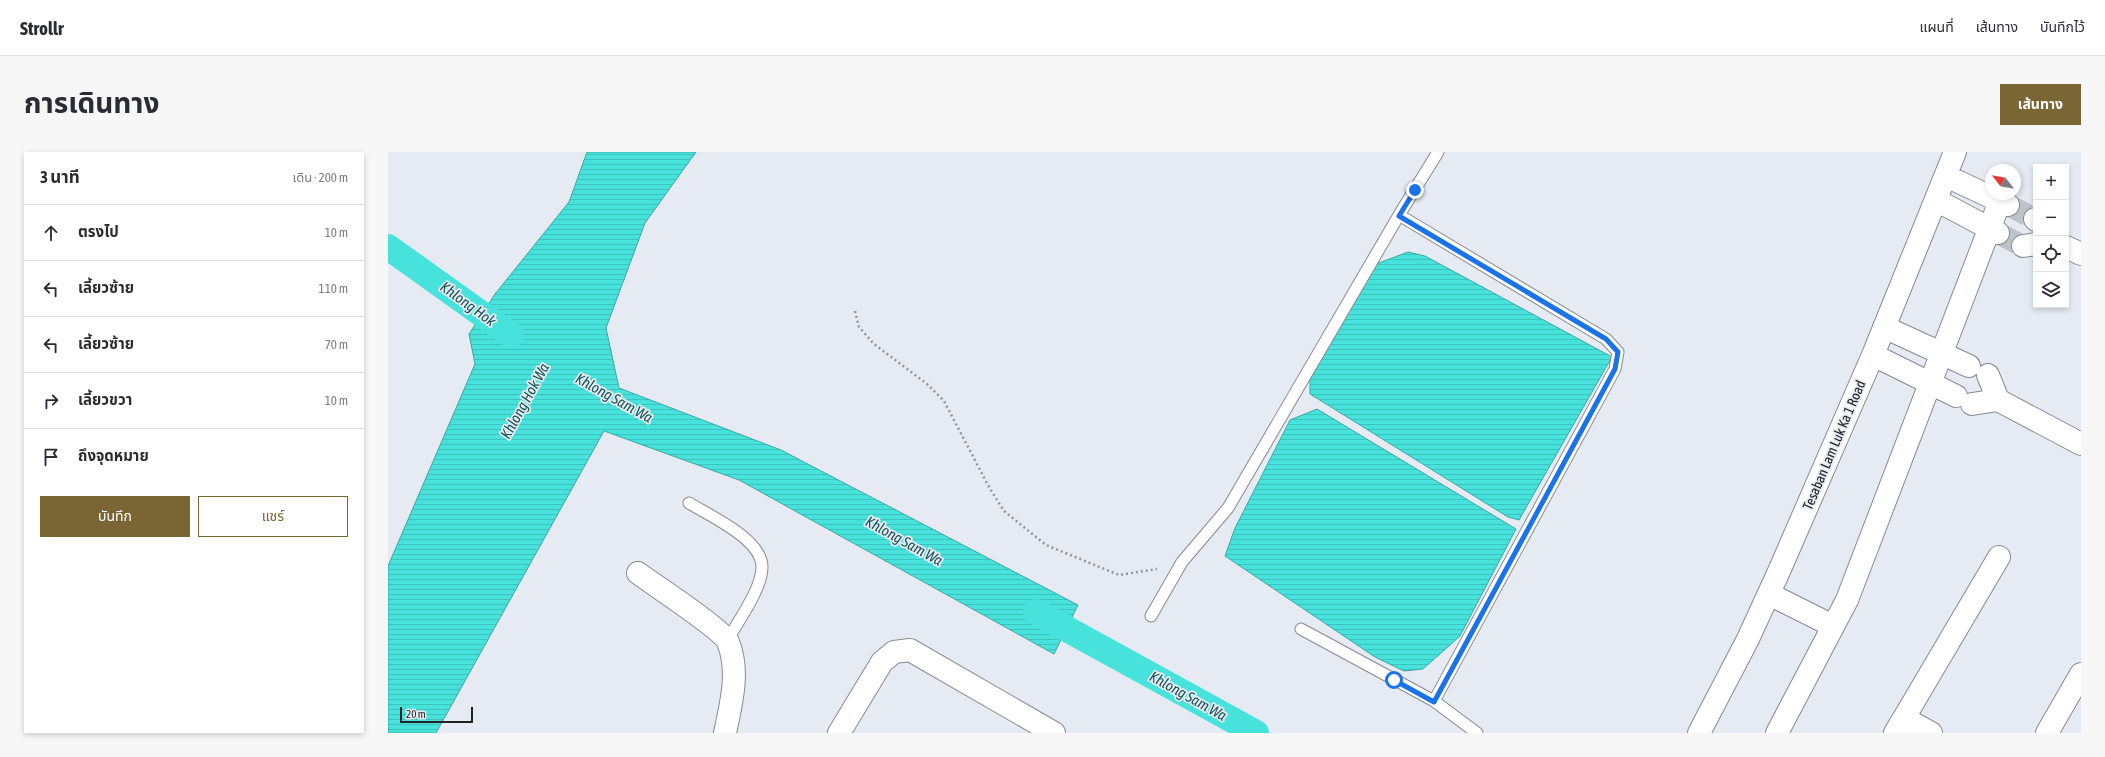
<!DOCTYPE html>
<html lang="th">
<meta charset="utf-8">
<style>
:root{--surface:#fff;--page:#f7f7f7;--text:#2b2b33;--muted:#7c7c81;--line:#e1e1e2;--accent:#7a6635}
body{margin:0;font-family:"Asap Condensed","Noto Sans Thai",sans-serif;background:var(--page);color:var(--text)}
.controls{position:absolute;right:12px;top:12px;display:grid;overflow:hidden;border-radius:0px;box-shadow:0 2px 6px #0003}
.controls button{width:36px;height:36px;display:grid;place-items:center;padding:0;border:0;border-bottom:1px solid var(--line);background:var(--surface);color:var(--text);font:20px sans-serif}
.compass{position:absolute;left:1597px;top:12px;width:36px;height:36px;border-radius:50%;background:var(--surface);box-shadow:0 2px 6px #0003;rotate:301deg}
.scale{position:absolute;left:12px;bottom:10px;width:73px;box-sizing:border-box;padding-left:4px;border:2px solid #202225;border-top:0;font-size:11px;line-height:14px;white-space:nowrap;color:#202225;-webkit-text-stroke:3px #e6ebf3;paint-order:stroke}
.stop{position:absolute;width:12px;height:12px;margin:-9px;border:3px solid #1a73e8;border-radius:50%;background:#fff}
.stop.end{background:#1a73e8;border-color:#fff;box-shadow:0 1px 4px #0008}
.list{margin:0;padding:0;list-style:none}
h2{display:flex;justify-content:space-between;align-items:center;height:52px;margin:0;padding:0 16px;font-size:17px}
h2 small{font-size:13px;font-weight:400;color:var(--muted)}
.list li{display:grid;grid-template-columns:26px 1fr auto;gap:12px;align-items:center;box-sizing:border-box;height:56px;padding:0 16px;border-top:1px solid var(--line)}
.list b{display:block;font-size:15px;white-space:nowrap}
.list em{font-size:13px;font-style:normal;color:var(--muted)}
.actions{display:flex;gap:8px;padding:12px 16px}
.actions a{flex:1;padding:9px 0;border:1px solid var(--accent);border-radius:0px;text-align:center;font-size:14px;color:var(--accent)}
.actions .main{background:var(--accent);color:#fff}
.icon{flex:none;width:22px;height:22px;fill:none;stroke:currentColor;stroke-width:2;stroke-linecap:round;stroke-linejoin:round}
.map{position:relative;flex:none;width:1693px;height:581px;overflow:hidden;border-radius:0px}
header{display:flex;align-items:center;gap:24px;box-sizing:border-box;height:56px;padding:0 20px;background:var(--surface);border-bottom:1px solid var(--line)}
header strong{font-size:19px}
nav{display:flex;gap:22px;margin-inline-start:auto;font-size:14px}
.intro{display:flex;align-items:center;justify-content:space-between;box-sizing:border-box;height:96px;padding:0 24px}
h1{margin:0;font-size:28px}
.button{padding:10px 18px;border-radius:0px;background:var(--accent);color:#fff;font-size:14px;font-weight:700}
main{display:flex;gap:24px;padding:0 24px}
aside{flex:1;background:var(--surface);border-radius:0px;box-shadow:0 2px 6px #0003}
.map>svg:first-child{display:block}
.water{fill:url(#water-rules);stroke:#3ba8a4}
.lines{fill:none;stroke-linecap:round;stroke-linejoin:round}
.canal{stroke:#47e2db;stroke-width:26}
.minor-tunnel{stroke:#bec3ca;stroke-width:22;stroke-dasharray:22 11;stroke-linecap:butt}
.service-casing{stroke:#868b92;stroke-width:13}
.minor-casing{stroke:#868b92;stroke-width:24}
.path{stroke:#92969c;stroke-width:2.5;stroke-dasharray:2 3;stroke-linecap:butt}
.service{stroke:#fff;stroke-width:11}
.minor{stroke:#fff;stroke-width:22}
.route{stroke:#1a73e8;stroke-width:5}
.labels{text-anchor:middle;stroke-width:3.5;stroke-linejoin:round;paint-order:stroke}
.street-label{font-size:14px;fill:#202225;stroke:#e6ebf3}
.water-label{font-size:15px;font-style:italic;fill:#155553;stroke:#e6ebf3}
</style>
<header>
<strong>Strollr</strong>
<nav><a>แผนที่</a><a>เส้นทาง</a><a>บันทึกไว้</a></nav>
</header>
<div class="intro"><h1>การเดินทาง</h1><a class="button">เส้นทาง</a></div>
<main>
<aside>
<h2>3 นาที<small>เดิน · 200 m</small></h2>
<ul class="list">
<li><svg class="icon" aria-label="ahead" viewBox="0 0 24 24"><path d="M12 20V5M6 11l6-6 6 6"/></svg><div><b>ตรงไป</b></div><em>10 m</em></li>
<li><svg class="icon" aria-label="left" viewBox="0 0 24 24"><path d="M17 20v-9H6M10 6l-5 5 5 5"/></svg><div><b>เลี้ยวซ้าย</b></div><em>110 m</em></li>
<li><svg class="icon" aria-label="left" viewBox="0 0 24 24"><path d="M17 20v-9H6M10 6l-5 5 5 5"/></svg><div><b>เลี้ยวซ้าย</b></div><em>70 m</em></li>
<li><svg class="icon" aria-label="right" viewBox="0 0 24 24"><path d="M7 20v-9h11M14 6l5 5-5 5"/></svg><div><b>เลี้ยวขวา</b></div><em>10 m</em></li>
<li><svg class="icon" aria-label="arrive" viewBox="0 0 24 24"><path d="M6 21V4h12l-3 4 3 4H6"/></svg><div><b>ถึงจุดหมาย</b></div></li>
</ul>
<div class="actions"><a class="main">บันทึก</a><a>แชร์</a></div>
</aside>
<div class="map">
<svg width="1693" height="581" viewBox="0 0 1693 581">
<defs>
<pattern id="water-rules" width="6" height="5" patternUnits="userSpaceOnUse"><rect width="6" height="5" fill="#47e2db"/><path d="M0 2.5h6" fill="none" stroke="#3ec2bc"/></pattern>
</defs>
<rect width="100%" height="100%" fill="#e6ebf3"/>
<path class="water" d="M199,0h109l-51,71 -39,105 13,60 162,62 297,155 -24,49 -315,-174 -135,-49 -168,302h-48v-167l87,-202 -6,-30 26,-40 74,-92z
M1020,100l17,4 187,101 -93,163 -11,-3 -198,-123v-18l66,-112z
M929,257l199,120 -56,107 -37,33 -19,2 -29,-14 -150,-101 10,-28 55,-108z"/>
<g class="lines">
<path class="canal" d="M0,95l123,88
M648,460l220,121"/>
<path class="minor-tunnel" d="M1620,53l27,14
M1610,81l25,13"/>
<g class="service-casing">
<path id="service" d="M1011,63l207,124 12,13 -3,17 -181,332
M301,351c21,13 73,36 73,64 0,22 -24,54 -35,74
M763,464l31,-54 46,-54 171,-293 39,-63
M913,477l133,72 43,32"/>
</g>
<g class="minor-casing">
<path id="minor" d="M1558,24l62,29
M1548,48l62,33
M1647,67l1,1
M1635,94l13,-2
M1678,95l15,7
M1496,175l85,39
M1485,203l83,41
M1600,223l10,25
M1584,252l26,-4 83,44
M250,421c16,12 84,56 90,69 12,29 3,62 -3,91
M1381,442l64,32
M1516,566l95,-161
M451,581l43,-71 12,-10 16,-2 144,83
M1311,581l49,-94 32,-70 93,-214 82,-203
M1389,581l70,-133 153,-399
M1507,581l9,-15 27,15
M1659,581l34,-59"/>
</g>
<path class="path" d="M467,159l4,16 15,17 53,40 17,17 45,86 15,24 42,34 73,30 38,-6"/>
<use href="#service" class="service"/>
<use href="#minor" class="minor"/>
</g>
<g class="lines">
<path class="route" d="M1006,528l40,22 181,-333 3,-17 -12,-13 -207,-123 16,-26"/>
</g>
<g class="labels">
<g class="street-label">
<text transform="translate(1446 293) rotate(-67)" y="5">Tesaban Lam Luk Ka 1 Road</text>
</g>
<g class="water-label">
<text transform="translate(80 152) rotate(36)" y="5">Khlong Hok</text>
<text transform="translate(226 246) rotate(29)" y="5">Khlong Sam Wa</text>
<text transform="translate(137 249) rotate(-61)" y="5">Khlong Hok Wa</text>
<text transform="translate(516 389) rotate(29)" y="5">Khlong Sam Wa</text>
<text transform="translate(800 544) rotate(29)" y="5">Khlong Sam Wa</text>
</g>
</g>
</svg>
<div class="controls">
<button>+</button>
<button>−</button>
<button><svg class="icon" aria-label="locate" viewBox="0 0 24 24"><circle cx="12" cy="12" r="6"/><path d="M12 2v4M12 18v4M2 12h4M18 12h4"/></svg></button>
<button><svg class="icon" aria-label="layers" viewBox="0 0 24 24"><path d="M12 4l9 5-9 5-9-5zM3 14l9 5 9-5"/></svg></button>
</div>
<svg class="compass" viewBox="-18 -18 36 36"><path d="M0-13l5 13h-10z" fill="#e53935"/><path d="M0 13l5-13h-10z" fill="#7c7c81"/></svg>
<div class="scale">20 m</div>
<div class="stop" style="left:1006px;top:528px"></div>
<div class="stop end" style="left:1027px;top:38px"></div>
</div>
</main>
